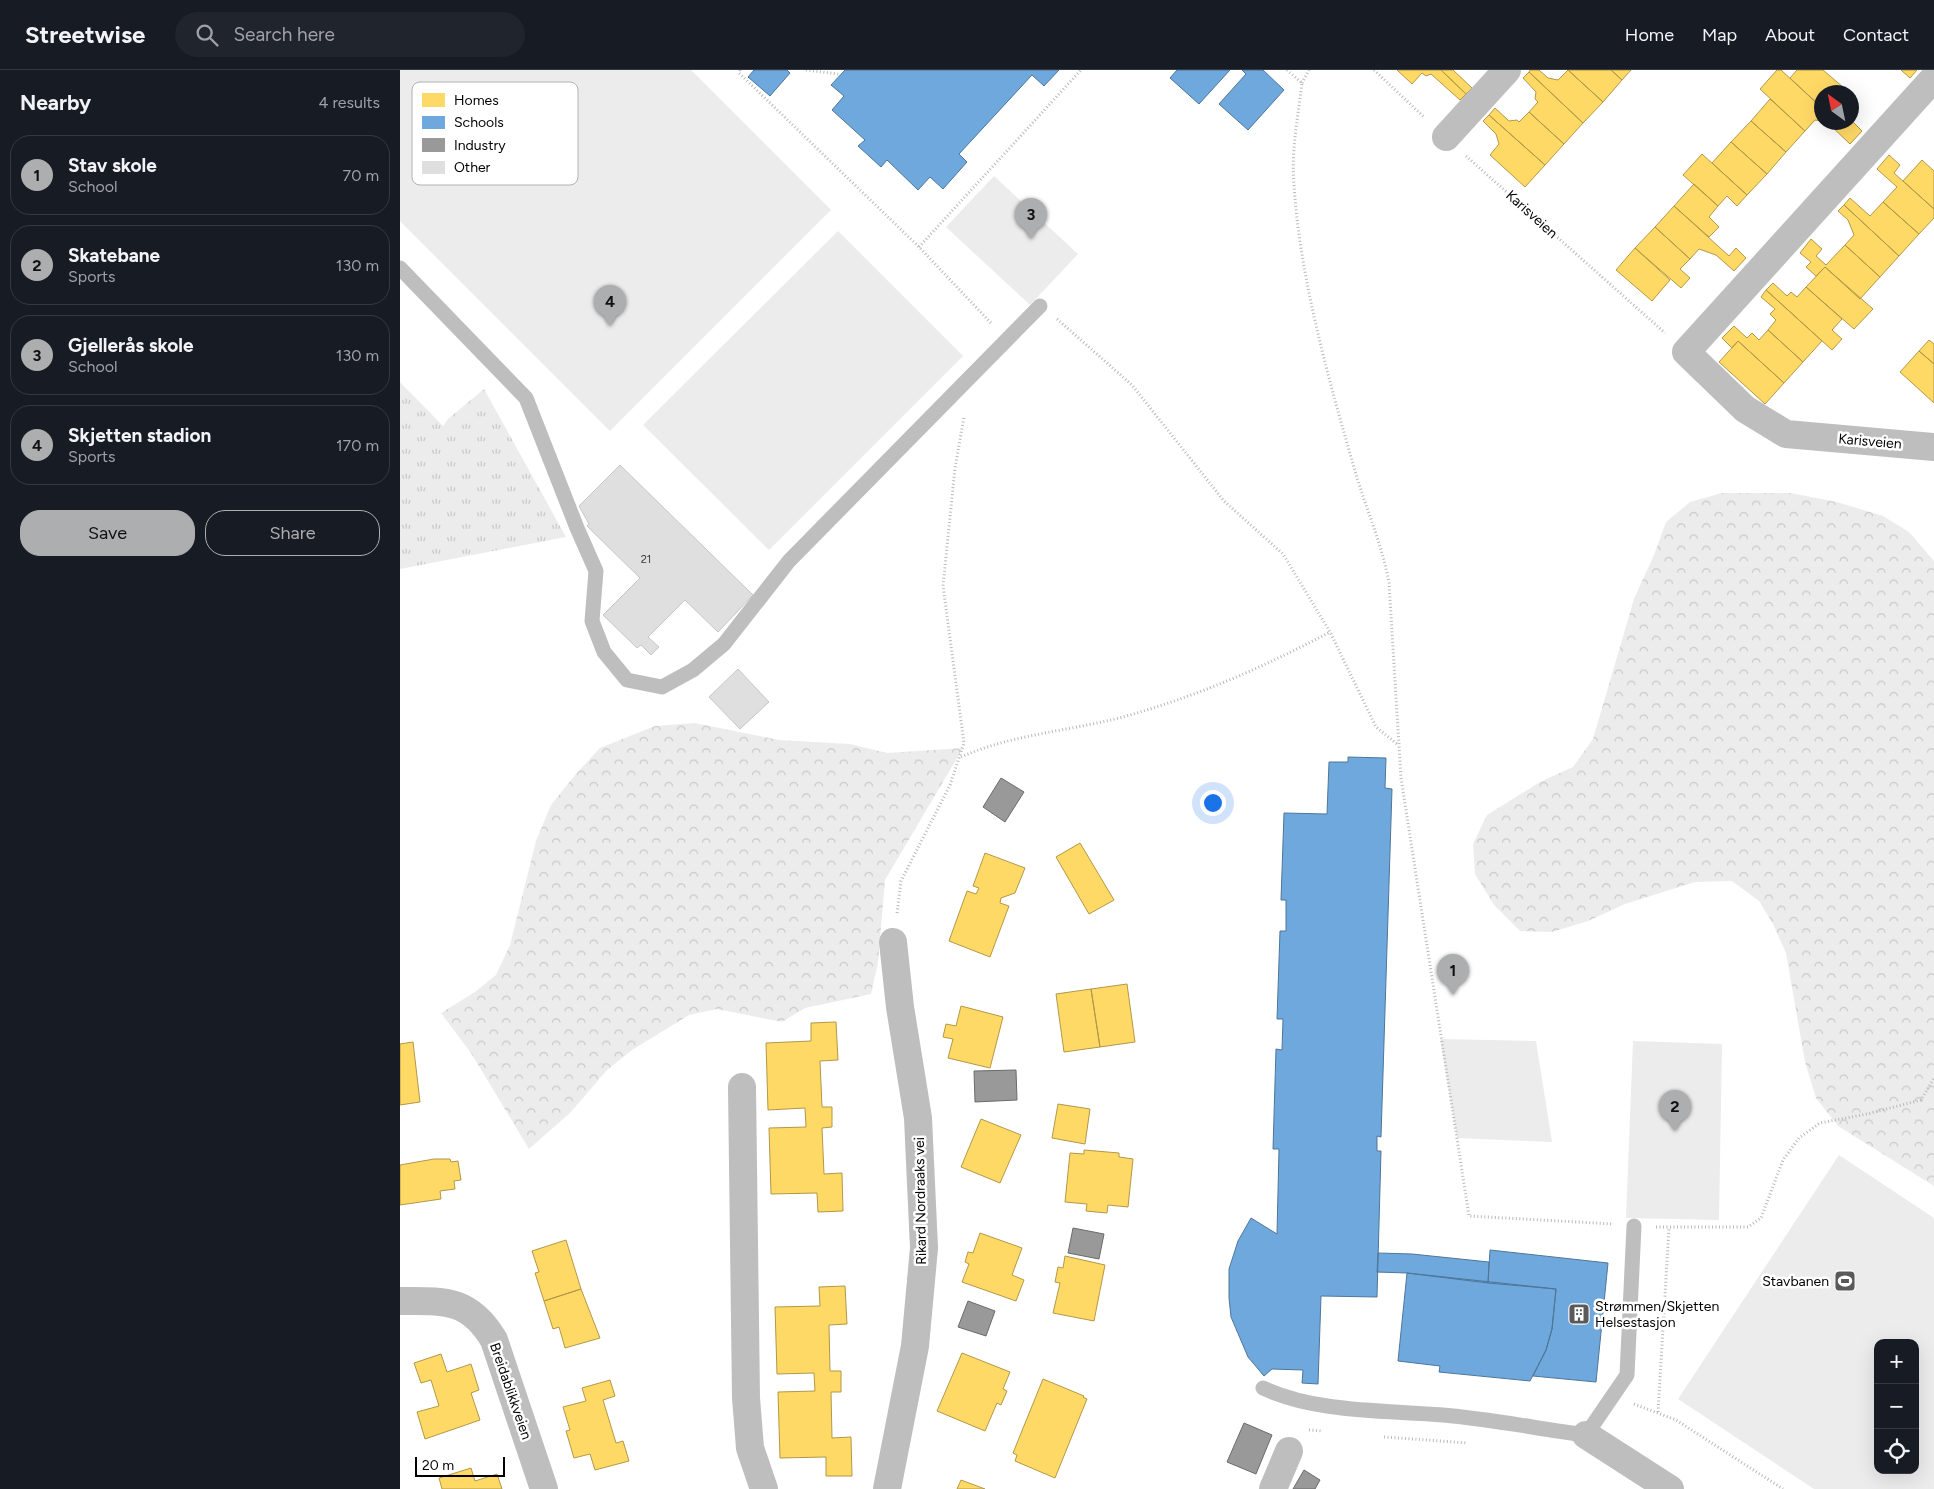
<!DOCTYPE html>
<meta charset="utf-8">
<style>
:root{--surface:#171b24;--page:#20242c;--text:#f1f3f6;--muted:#9ea1a6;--line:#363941;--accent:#adaeaf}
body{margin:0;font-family:Figtree,sans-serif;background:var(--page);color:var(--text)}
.controls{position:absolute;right:15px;bottom:15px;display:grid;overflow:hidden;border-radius:10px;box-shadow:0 5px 20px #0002}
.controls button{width:45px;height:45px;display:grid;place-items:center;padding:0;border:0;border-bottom:1px solid var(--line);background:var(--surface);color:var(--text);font:25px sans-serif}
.compass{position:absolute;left:1414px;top:15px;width:45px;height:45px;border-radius:50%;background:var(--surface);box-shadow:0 5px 20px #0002;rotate:327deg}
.scale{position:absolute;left:15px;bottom:12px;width:90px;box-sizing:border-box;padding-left:5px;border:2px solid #000;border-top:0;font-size:14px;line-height:18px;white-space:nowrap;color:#000;-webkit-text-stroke:4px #fff;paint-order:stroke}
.you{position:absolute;left:812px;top:732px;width:18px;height:18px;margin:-12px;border:4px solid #fff;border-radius:50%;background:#1a73e8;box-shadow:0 0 0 8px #1a73e833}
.badge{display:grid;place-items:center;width:32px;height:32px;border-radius:50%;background:var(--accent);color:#111;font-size:16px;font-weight:700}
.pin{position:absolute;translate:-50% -41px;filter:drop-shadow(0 1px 2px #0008)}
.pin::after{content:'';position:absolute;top:26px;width:18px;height:15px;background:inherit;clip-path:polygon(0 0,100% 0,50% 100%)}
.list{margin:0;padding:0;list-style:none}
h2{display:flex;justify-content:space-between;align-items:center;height:65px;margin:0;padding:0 20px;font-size:21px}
h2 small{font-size:16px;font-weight:400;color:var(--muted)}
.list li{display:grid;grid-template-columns:32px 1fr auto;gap:15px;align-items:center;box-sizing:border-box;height:80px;margin:0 10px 10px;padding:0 10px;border:1px solid var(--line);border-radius:20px}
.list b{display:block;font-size:19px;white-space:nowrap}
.list p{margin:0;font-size:16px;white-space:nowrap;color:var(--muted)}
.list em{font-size:16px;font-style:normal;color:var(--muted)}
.actions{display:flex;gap:10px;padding:15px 20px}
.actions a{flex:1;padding:11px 0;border:1px solid var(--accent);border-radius:20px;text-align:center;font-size:18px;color:var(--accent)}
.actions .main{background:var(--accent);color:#111}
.icon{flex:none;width:28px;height:28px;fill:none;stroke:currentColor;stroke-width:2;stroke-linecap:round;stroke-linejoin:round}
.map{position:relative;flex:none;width:1534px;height:1419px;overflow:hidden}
header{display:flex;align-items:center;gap:30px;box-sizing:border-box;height:70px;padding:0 25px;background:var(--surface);border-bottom:1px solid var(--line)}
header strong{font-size:24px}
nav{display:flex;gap:28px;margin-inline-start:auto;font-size:18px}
.search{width:350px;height:45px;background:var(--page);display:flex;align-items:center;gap:12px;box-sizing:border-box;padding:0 18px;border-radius:28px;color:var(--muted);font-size:19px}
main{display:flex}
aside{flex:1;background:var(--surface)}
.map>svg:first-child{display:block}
.grass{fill:url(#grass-tufts)}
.forest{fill:url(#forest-crowns)}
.garden{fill:#ececec;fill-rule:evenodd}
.homes{fill:#ffd966;stroke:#b29847}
.schools{fill:#6fa8dc;stroke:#4e769a}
.industry{fill:#999;stroke:#6b6b6b}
.building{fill:#dfdfdf;stroke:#c7c7c7}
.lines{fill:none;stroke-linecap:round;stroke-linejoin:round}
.path{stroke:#b9b9b9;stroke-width:3;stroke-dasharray:1 2.5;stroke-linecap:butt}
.lane{stroke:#bebebe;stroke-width:15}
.street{stroke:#bebebe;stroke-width:28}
.labels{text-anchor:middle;stroke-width:5;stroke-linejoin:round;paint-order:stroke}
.number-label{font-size:11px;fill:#383838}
.street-label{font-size:14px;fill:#000;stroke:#fff}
.poi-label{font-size:14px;fill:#000;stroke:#fff;text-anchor:end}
.key{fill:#fff;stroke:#b2b2b2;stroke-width:1}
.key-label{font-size:14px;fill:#000}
</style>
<header>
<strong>Streetwise</strong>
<div class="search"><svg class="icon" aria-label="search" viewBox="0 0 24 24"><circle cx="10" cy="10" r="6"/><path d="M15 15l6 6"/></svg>Search here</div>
<nav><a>Home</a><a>Map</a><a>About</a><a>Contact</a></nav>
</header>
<main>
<aside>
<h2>Nearby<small>4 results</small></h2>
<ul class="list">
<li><span class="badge">1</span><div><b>Stav skole</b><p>School</p></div><em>70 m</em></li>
<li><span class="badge">2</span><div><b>Skatebane</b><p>Sports</p></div><em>130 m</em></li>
<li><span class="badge">3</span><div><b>Gjellerås skole</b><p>School</p></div><em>130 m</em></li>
<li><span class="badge">4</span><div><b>Skjetten stadion</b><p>Sports</p></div><em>170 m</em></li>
</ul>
<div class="actions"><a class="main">Save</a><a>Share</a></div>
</aside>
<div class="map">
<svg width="1534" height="1419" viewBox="0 0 1534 1419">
<defs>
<pattern id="grass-tufts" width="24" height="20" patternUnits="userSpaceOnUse" patternTransform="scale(1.25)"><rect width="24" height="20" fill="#ececec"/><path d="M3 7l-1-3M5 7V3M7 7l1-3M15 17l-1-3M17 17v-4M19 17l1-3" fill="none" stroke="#c9c9c9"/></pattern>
<pattern id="forest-crowns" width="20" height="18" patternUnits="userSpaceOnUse" patternTransform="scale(1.25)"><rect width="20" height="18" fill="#ececec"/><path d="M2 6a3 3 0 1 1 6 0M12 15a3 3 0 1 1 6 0" fill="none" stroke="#c9c9c9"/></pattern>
</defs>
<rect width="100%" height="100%" fill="#fff"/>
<path class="grass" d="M0,312l43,44 5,-7 36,-30 82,148 -166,32z"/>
<path class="forest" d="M1322,423h68l47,9 46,14 26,16 25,29v625l-96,-60 -22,-28 -11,-36 -19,-109 -13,-29 -14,-23 -27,-20 -37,1 -70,22 -37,17 -36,11 -32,-1 -26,-26 -19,-31 -2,-30 14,-29 53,-33 33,-15 20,-28 41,-140 20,-44 12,-33 24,-20z
M295,653l84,17 71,4 37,9 76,-5 -78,132 -7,83 -7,31 -66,14 -23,14 -65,-13 -28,6 -57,35 -25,20 -37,43 -41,36 -58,-96 -30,-40 34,-21 21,-17 14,-30 26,-104 15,-36 24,-30 25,-27 55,-22z"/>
<path class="garden" d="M0,0h291l140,140 -221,221 -210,-210z
M594,106l84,78 -48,51 -84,-78z
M438,161l125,125 -194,194 -126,-125z
M1040,969l96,2 16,101 -95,-4z
M1233,971l89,3 -3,176 -93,-2z
M1439,1085l95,63v271h-120l-136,-90zM1478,1273h37v127h-37z"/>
<path class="homes" d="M997,0h44l25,24 -6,6 -29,-26 -5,2 -4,-3 -10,11z
M1041,0h12l19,18 -6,6z
M1130,0h9l9,8 10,2 10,-10 35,32 -20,21 -54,-51z
M1168,0h43l11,10 -19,22z
M1211,0h20l-9,10z
M1377,0h4l41,38v13l-7,-1 -10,11 -45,-42z
M1397,0h26l21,18 -4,4h-18v16l-32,-30z
M1501,0h16l-7,8z
M1129,2l54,51 -19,21 -35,-32 9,-10 -3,-3 1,-7 -13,-14z
M1370,29l35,32 -19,21 -35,-31z
M1095,38l14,13 8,-1 2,2 10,-10 35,32 -19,21 -56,-50z
M1089,45l56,50 -20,22 -35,-32 9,-11 -3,-10 -13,-13z
M1351,51l35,31 -19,22 -36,-32z
M1452,51l10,10 -12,13 -23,-22h11l6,6z
M1331,72l36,32 -20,21 -35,-32z
M1302,84l45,41 -10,11 -10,-10 -9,10 -35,-31z
M1489,85l11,10 -6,8 40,36v9l-15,16 -36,-32 14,-15 -20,-18z
M1522,90l12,11v38l-31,-28z
M1294,114l24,22 -9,11 10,10 -10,10 -35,-31z
M1450,128l20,18 13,-14 36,32 -20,22 -55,-51z
M1444,135l55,51 -19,21 -35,-32 9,-10 -6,-15 -10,-9z
M1274,136l55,50 7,-8 10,10 -12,13 -18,-16 -17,-6 -9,10 -35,-32z
M1255,157l35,32 -10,10 10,9 -9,10 -46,-40z
M1411,169l11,10 -6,7 10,9 19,-20 35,32 -20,22 -35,-32 -9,9 -10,-9 5,-5 -11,-9z
M1235,178l35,32 -18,21 -36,-31z
M1425,197l48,42 -19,20 -48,-42z
M1373,213l14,13 4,-4 6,5 9,-10 36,32 -10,11 10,9 -10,11 -66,-60z
M1366,220l56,51 -19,21 -35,-32 8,-10 -6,-6 5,-5 -14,-12z
M1334,256l13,12 5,-5 7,7 9,-10 35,32 -19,21 -46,-42 -6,7 -10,-10z
M1529,270l5,4v20l-15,-13z
M1338,271l46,42 -19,21 -46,-42z
M1519,281l15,13v39l-34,-31z
M680,773l34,57 -25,14 -33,-57z
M585,783l40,15 -10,25 -14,5 -1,5 9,3 -19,51 -41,-16 18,-50 9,3 3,-6 -6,-2z
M727,914l8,58 -35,5 -9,-58z
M691,919l9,58 -36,5 -8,-58z
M561,936l42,11 -13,51 -42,-10 5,-19 -10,-2 3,-13 10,2z
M436,952l2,38 -18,1 2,46h10v20l-10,1 2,46 18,-1 1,38 -25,1 -1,-19 -46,1 -2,-66 37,-1 -1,-19 -37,2 -2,-67 45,-2v-18z
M13,972l7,60 -20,3v-61z
M658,1034l32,5 -5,35 -33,-6z
M581,1049l40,16 -21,48 -39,-16z
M684,1080l35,3v4l14,2 -5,48 -20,-2 -1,8 -21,-2 1,-7 -22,-2 5,-49 14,1z
M34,1089h16l1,3 7,-1 3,19 -7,1 1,8 -15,2 1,8 -41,6v-40z
M580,1163l42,15 -10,27 12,5 -8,21 -54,-19 7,-18 -4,-2 3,-10 5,1z
M166,1170l15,49 -37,12 -9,-28 4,-1 -7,-21z
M665,1186l40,9 -11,56 -41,-8 7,-30 -5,-1 3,-15 5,1z
M445,1216l2,38 -18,1 1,46h11v21h-10l1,46 19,-1 1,39h-26v-19l-46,1 -2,-66 37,-1 -1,-18 -37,1 -2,-67 45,-1 -1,-19z
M181,1219l19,49 -35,10 -6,-21 -6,2 -9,-28z
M562,1283l48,19 -7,17 4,2 -6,14 -4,-2 -12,28 -48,-20z
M41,1284l6,18 24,-8 8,26 -8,3 9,27 -55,19 -8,-27 22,-6 -8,-26 -10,3 -7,-20z
M643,1309l41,17 -1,1 4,2 -32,79 -40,-17 2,-6 -4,-2z
M210,1310l5,16 -12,4 13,43 7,-2 6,20 -34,9 -5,-16 -16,4 -8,-27 4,-1 -7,-23 23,-6 -4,-13z
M71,1398l4,13 22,-7 5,15h-60l-3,-11z
M561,1410l24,9h-28z"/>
<path class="schools" d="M354,0h33l3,3 -20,23 -22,-19z
M445,0h214l-15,16 -12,-11 -73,79 8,8 -24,27 -13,-12 -12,13 -31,-30 -6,7 -23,-21 7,-6 -33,-30 12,-14 -13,-11z
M777,0h53l-31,34 -29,-26z
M842,0h21l21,20 -36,40 -29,-26 27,-30z
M948,687l38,1 -1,30 7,1 -11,348 -4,-1v15h4l-4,146 -56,-1 -3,88 -16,-1 1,-13 -31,-1 -8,7 -16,-19 -17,-40 -2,-19v-29l9,-28 13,-23 26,16 2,-85h-6l3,-100 6,1 1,-31h-6l3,-88h6v-31h-5l3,-87 43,1 2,-52h19z
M1090,1180l118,13 -12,119 -63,-6 13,-26 6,-21 4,-40 -68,-6z
M978,1183l34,1 77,8 -1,21 -81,-10 -30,-1z
M1007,1203l149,16 -4,40 -6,21 -16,31 -91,-9 1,-6 -42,-5z"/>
<path class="industry" d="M601,708l23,14 -19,30 -22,-15z
M616,1000l1,30 -42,2 -1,-31z
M673,1158l31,6 -5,25 -31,-6z
M568,1231l27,10 -9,25 -28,-9z
M844,1353l28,12 -16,39 -29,-12z
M904,1400l16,10 -5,9h-22z"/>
<path class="building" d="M220,395l133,130 -35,37 -33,-32 -37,37 11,10 -8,8 -10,-10 -4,3 -34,-33 37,-37 -53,-52 2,-2 -10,-18z
M338,599l31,33 -29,27 -31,-32z"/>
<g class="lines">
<path class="path" d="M340,0l-1,3 180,174 72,76
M406,0l32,4
M887,0l15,13c-4,34 -11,68 -8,102 6,94 35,196 61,286 11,38 27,73 34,112l12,195 68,438 144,8
M974,0l51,48
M902,13l7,-13
M1066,86l199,177
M519,177l162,-177
M657,249l75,66 92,116 59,53 47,78 46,95 21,17
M561,687c54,-24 113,-26 169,-42 70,-20 136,-49 200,-83
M497,843l4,-32 49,-96 14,-42 -21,-157 12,-118 9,-51
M1256,1157h92l13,-9 22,-58 16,-22 21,-15 47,-9 54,-14 13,-22
M1234,1334l42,16 107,69
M1258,1342l11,-184
M909,1360l14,1
M984,1367l83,6"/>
<path class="lane" d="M0,198l126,130 51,130 19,43 -4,50 12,31 23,28 35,7 31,-17 31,-26 65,-83 251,-255
M863,1318c54,25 122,22 180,27 48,4 96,14 143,20l41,-60 7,-149"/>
<path class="street" d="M1534,8l-248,274 59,57 41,25 148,13
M1046,67l61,-67
M342,1017l4,311 4,50 14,41
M0,1231c44,0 69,-3 94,39l50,149
M1186,1365l84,54
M487,1419l28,-143 9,-98 -6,-130 -18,-111 -7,-65
M873,1419l16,-38"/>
</g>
<defs>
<g id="stadium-square" transform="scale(1.125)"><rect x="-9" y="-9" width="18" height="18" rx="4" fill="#595959" stroke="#fff"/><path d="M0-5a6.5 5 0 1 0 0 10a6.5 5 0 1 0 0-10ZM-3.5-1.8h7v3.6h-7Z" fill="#fff"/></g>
<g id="building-square" transform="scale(1.125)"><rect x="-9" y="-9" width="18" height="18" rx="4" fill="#595959" stroke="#fff"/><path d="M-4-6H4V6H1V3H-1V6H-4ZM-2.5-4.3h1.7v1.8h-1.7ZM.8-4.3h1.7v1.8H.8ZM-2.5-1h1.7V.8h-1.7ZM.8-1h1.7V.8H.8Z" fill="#fff"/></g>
</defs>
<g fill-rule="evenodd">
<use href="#stadium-square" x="1445" y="1211"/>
<use href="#building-square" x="1179" y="1244"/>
</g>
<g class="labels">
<g class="number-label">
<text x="246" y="493">21</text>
</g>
<g class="street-label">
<text transform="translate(1132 144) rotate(42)" y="5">Karisveien</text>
<text transform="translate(1470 371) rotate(5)" y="5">Karisveien</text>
<text transform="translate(520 1131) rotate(-91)" y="5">Rikard Nordraaks vei</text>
<text transform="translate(111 1321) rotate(71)" y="5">Breidablikkveien</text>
</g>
<g class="poi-label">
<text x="1429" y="1216">Stavbanen</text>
<text x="1195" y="1241" text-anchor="start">Strømmen/Skjetten<tspan x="1195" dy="16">Helsestasjon</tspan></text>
</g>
</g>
<rect x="12" y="12" width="166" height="103" rx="8" class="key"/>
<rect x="22" y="23" width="23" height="14" fill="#ffd966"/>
<rect x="22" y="46" width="23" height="13" fill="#6fa8dc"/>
<rect x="22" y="68" width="23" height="14" fill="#999"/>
<rect x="22" y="91" width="23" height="13" fill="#dfdfdf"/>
<g class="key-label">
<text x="54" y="35">Homes</text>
<text x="54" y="57">Schools</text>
<text x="54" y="80">Industry</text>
<text x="54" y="102">Other</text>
</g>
</svg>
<div class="controls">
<button>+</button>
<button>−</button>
<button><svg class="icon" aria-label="locate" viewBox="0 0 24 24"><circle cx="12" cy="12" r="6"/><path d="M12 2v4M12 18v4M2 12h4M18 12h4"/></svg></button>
</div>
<svg class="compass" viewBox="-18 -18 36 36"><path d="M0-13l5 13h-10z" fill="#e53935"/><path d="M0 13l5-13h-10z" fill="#9ea1a6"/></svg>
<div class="scale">20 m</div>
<div class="you"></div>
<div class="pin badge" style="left:1053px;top:925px">1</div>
<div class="pin badge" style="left:1275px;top:1061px">2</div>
<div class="pin badge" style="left:631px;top:169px">3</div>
<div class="pin badge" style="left:210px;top:256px">4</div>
</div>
</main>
